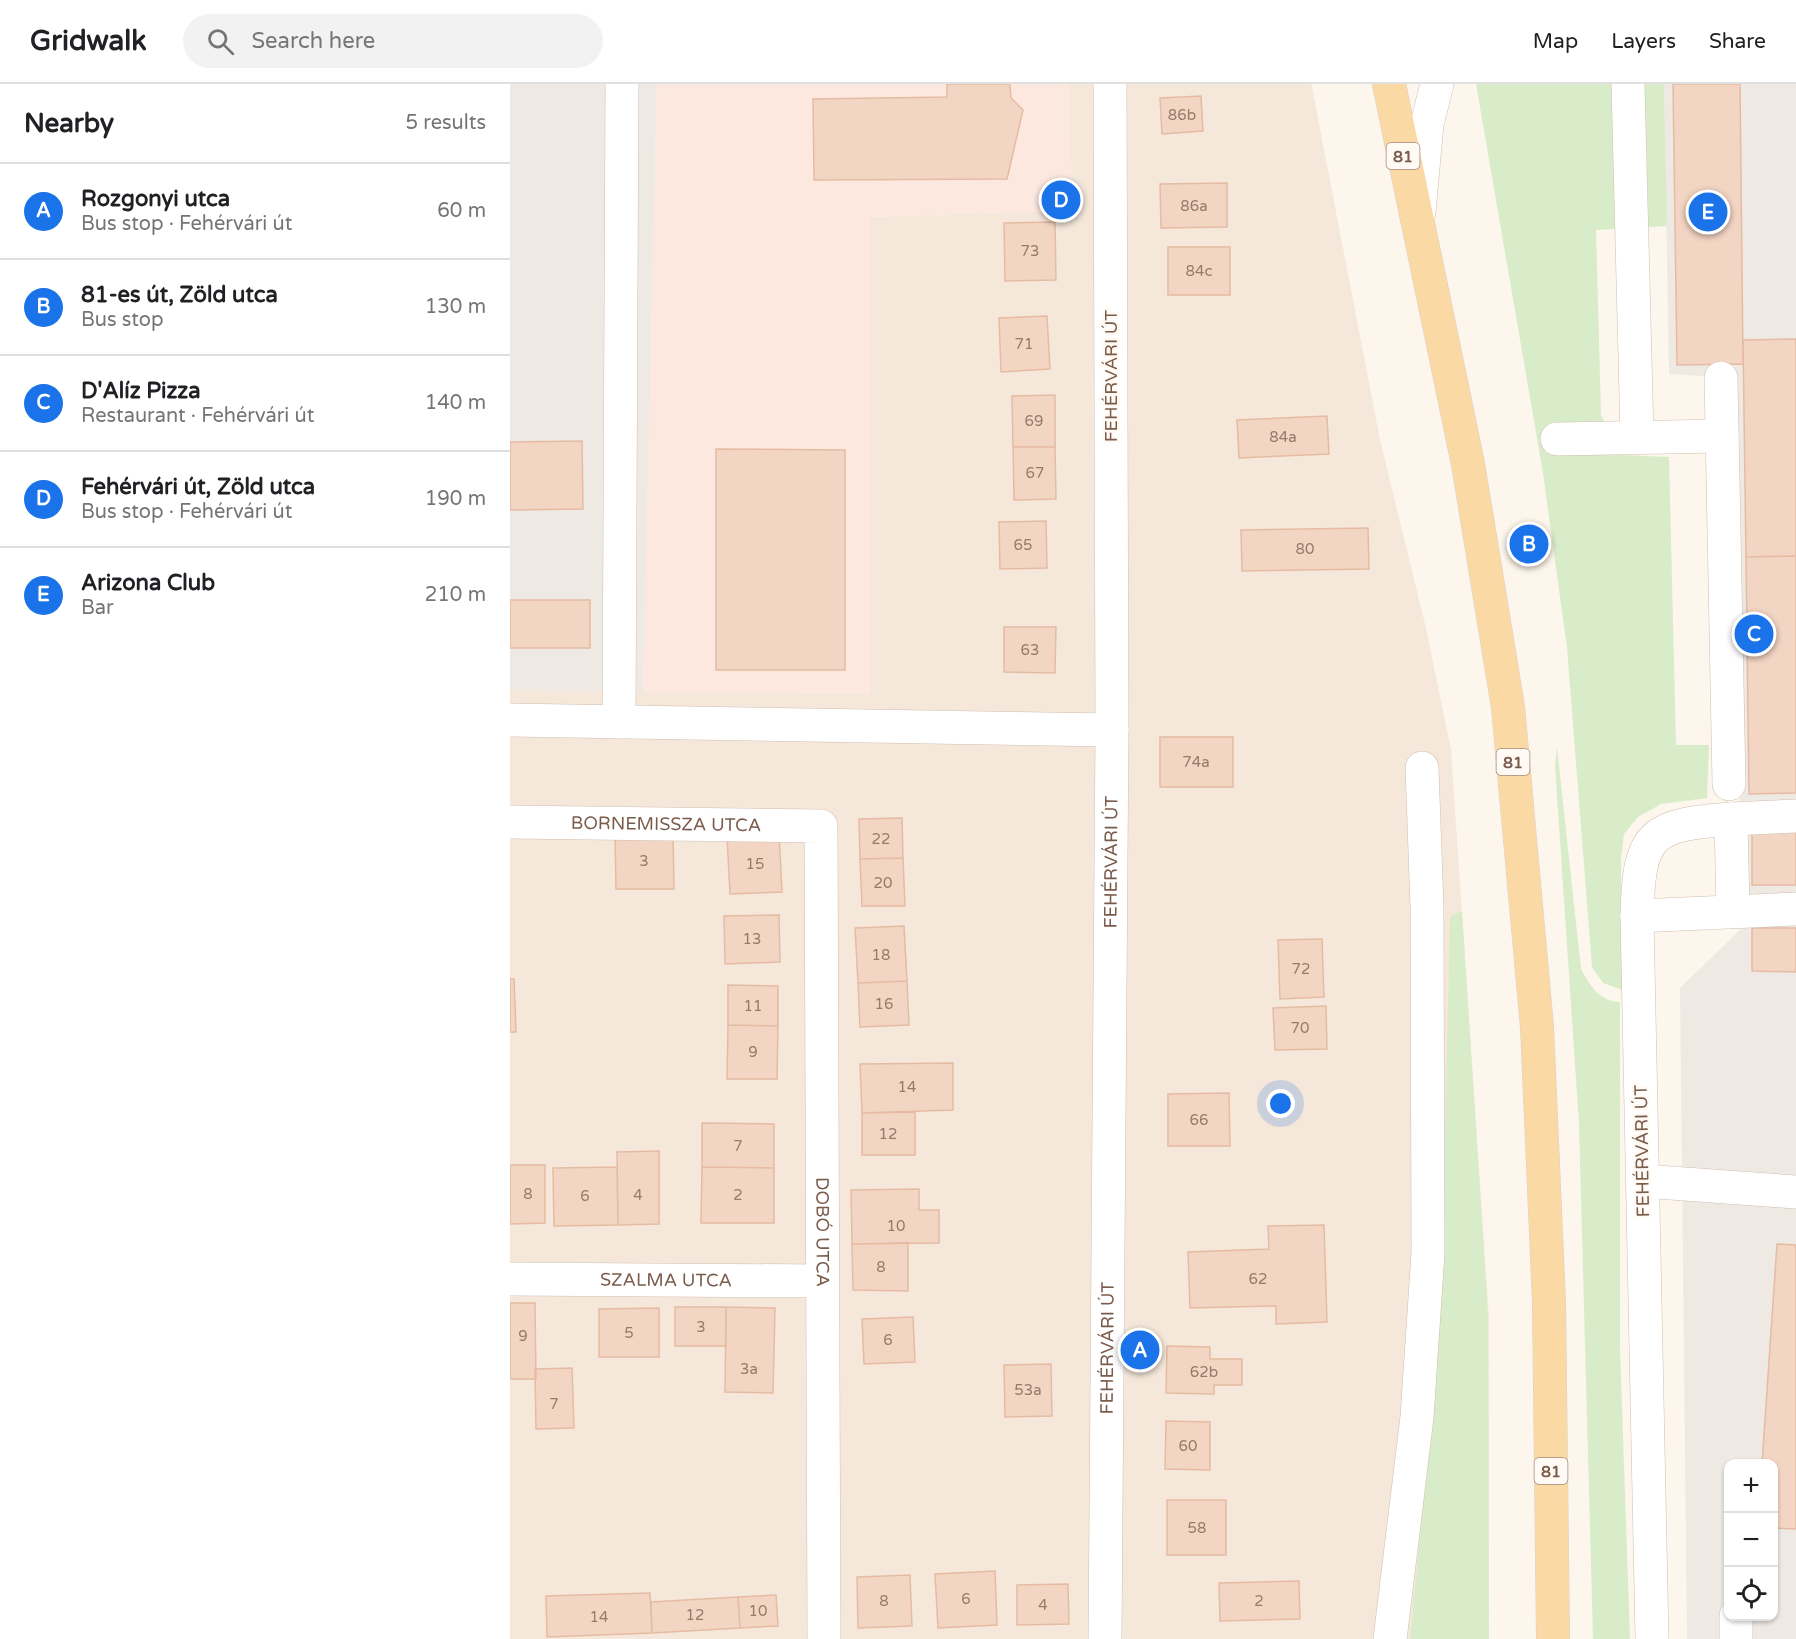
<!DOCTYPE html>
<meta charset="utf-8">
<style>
:root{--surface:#fff;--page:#f2f2f2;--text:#202124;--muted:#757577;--line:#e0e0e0;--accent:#1a73e8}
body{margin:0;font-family:"Varela Round",sans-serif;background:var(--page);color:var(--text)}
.controls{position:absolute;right:18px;bottom:18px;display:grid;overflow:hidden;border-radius:12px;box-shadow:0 2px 4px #0004}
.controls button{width:54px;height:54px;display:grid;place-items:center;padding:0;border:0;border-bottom:2px solid var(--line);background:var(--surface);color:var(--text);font:30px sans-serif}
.you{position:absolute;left:771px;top:1020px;width:21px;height:21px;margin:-15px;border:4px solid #fff;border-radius:50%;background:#1a73e8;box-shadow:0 0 0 9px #1a73e833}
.badge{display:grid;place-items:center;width:39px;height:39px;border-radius:50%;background:var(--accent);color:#fff;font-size:20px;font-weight:700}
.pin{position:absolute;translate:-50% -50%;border:3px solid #fff;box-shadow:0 2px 6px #0006}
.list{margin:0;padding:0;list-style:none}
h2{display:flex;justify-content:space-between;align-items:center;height:78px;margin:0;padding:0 24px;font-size:26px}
h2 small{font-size:20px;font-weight:400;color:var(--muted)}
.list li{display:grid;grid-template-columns:39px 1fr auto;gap:18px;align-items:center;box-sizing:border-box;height:96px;padding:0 24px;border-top:2px solid var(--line)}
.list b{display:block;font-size:22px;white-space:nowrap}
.list p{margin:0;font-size:20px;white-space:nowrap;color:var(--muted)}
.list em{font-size:20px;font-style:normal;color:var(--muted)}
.icon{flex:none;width:33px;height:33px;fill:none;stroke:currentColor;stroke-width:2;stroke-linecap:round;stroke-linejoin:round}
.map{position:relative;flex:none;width:1286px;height:1555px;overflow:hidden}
header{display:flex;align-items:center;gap:36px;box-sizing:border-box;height:84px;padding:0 30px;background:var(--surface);border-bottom:2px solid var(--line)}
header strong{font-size:28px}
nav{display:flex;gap:33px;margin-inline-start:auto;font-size:21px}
.search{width:420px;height:54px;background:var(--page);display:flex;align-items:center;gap:15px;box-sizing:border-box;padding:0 21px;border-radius:33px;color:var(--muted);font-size:22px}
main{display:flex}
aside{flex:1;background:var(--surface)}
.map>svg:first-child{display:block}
.residential{fill:#f5e8da}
.commercial{fill:#fde8e0}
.industrial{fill:#efe9e4;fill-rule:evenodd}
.green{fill:#d8ecc9}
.building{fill:#f3d5c3;stroke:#e6bba3;stroke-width:1.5}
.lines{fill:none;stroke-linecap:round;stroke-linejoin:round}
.minor-casing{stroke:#d1beb0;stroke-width:34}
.major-casing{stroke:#dad1cd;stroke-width:34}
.minor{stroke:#fff;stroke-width:33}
.major{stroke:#fbd9a5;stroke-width:33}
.labels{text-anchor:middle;stroke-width:5;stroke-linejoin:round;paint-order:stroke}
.number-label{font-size:15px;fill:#987a6a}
.shield{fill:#fffaf3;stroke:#a28b7f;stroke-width:1.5}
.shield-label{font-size:16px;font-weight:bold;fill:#7a5c4d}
.street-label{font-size:18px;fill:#7a5c4d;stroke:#fffaf3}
</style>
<header>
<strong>Gridwalk</strong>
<div class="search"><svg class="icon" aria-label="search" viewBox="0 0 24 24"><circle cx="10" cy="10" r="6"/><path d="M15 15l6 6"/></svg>Search here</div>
<nav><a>Map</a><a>Layers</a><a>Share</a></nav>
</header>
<main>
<aside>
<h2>Nearby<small>5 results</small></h2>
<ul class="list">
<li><span class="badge">A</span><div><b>Rozgonyi utca</b><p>Bus stop · Fehérvári út</p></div><em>60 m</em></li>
<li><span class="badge">B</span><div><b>81-es út, Zöld utca</b><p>Bus stop</p></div><em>130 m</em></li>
<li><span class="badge">C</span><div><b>D'Alíz Pizza</b><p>Restaurant · Fehérvári út</p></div><em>140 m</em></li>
<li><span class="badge">D</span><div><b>Fehérvári út, Zöld utca</b><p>Bus stop · Fehérvári út</p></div><em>190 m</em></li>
<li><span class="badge">E</span><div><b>Arizona Club</b><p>Bar</p></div><em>210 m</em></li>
</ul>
</aside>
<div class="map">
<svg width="1286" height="1555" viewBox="0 0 1286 1555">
<rect width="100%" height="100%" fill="#fdf6ec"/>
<path class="residential" d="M559,0h242l1,3 68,353 46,188 25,122 38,567v322h-979v-949l360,4v-477l201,-7z"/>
<path class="commercial" d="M147,0h412l2,126 -201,7v477l-227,-2z"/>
<path class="industrial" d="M0,0h147l-14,608 -133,-2z
M1154,0h132v1555h-109l-7,-651 61,-59 -7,-551 -65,-4zM1218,1380h46v152h-46z"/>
<path class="green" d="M966,0h188l3,142 -71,4 5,185 21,40 47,2 7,288h33l-2,53 -46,6 -23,13 -14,17 -3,24 1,132 -19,-7 -11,-16 -25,-319 -24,-175z
M1047,663l24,222c10,18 18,32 39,33v347l10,290h-37l-14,-515 -24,-358z
M952,827l26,403 1,325h-79l23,-236 10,-181 7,-305z"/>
<path class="building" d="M437,0h63l1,14 12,12 -16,69 -193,1 -1,-81 134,-2z
M1163,0h67l3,280 -66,1z
M691,12l2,35 -41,3 -2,-36z
M717,99v44l-66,1 -1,-44z
M545,138l1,58 -51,1 -1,-58z
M658,163h62v48h-62z
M537,232l3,53 -49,3 -2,-54z
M1286,255v217l-50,1 -3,-217z
M545,311v52h-42l-1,-51z
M817,332l2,38 -90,4 -2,-38z
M72,357l1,68 -73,1v-68z
M503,363h42l1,52 -42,1z
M206,365l129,1v220h-129z
M536,437l1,47 -47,1 -1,-47z
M858,444l1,41 -127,2 -1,-41z
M1286,472v237l-47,1 -3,-237z
M0,516h80v48h-80z
M494,543h52l-1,46 -51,-1z
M650,653h73v50h-73z
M392,734l1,40 -43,1 -1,-40z
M1242,744h44v57h-44z
M105,749h58l1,56h-58z
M269,749l3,59 -52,2 -3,-58z
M393,774l2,48h-43l-2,-47z
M269,831l1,47 -55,2 -1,-48z
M394,842l3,55 -49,2 -3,-55z
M1242,844h44v44l-44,-1z
M812,855l2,58 -44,2 -2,-59z
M0,895h4l2,53h-6z
M397,897l2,44 -49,2 -2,-44z
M218,901l50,1v40l-50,-1z
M816,922l1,43 -52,1 -2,-42z
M218,941l50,1 -1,53h-50z
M443,979v47l-91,3 -2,-49z
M719,1009l1,53h-62v-52z
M405,1028v43h-53v-42z
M192,1039l72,1v44l-72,-1z
M149,1067v73l-41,1 -1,-73z
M0,1081h35v58l-35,1z
M107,1083l1,58 -64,1 -1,-58z
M192,1083l72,1v55h-73z
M409,1105v21h20v33l-87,1 -1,-54z
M814,1141l3,97 -51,2v-18l-86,2 -2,-56 81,-3 -1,-23z
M398,1159v48l-55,-1 -1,-46z
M1267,1160l19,1v284l-22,-1v-64h-12z
M0,1219h25l1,76h-26z
M165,1223h51v39h-51z
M216,1223l49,1 -2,85 -48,-1z
M149,1224v49h-60v-48z
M403,1233l2,45 -51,2 -2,-45z
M657,1262l43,1v12h32v26h-28v9l-48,-1z
M541,1280l1,52 -47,1 -1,-52z
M62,1284l2,60 -38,1 -1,-60z
M656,1337l44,1v48l-45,-1z
M657,1416h59v55h-59z
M485,1487l2,54 -59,3 -3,-54z
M400,1491l2,51 -54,2 -1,-51z
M789,1497l1,38 -80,2 -1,-38z
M558,1500l1,40 -52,1v-40z
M140,1509l2,40 -105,4 -1,-41z
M266,1511l2,31 -38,2 -2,-31z
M228,1513l2,31 -88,5 -1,-31z"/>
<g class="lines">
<g class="minor-casing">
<g id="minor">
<path d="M1118,0l9,352"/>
<path d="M909,128l8,-88 10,-40"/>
<path d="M1211,294l8,406"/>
<path d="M1047,355l165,-3"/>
<path d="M0,636l602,10"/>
<path d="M109,638l3,-638"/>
<path d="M1221,735l65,-3"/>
<path id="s1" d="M0,738l311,4 3,813"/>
<path d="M1127,832l159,-7"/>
<path d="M1133,1097l153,11"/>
<path id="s2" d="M0,1195l312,2"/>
<path d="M1226,1532v23"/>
<path id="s3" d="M595,1555l7,-909 -2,-646"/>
<path d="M880,1555l27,-222 11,-164 -1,-346 -5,-139"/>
<path d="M1142,1555l-15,-723c2,-83 13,-91 94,-97l2,91"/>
</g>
</g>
<g class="major-casing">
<path id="major" d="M879,0l79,380 40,243 29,320 12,275 4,337"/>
</g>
<use href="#minor" class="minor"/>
<use href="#major" class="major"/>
</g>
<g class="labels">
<g class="number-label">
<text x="672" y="36">86b</text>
<text x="684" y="127">86a</text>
<text x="520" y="172">73</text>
<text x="689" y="192">84c</text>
<text x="514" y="265">71</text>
<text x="524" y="342">69</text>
<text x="773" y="358">84a</text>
<text x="525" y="394">67</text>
<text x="513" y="466">65</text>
<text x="795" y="470">80</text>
<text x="520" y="571">63</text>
<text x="686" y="683">74a</text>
<text x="371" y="760">22</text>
<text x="134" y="782">3</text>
<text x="245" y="785">15</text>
<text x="373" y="804">20</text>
<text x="242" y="860">13</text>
<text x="371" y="876">18</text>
<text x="791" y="890">72</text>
<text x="374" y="925">16</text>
<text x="243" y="927">11</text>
<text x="790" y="949">70</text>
<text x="243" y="973">9</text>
<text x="397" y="1008">14</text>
<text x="689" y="1041">66</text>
<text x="378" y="1055">12</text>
<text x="228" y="1067">7</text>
<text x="18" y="1115">8</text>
<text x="128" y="1116">4</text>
<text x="228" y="1116">2</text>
<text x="75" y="1117">6</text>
<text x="386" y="1147">10</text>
<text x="371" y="1188">8</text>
<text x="748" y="1200">62</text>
<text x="191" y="1248">3</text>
<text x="119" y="1254">5</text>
<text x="13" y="1257">9</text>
<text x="378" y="1261">6</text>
<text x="239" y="1290">3a</text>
<text x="694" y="1293">62b</text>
<text x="518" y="1311">53a</text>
<text x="44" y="1325">7</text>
<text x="678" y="1367">60</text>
<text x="687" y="1449">58</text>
<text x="456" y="1520">6</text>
<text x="374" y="1522">8</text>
<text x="749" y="1522">2</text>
<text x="533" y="1526">4</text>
<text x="248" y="1532">10</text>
<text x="185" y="1536">12</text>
<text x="89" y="1538">14</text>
</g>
<g class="shield">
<rect x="876.5" y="59" width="33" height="26" rx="4.5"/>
<rect x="986.5" y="665" width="33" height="26" rx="4.5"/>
<rect x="1024.5" y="1374" width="33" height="26" rx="4.5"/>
</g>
<g class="shield-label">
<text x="893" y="78">81</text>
<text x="1003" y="684">81</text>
<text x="1041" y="1393">81</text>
</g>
<g class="street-label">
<text transform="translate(601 292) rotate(-90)" y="6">FEHÉRVÁRI ÚT</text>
<text dy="6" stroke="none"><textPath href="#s1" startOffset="156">BORNEMISSZA UTCA</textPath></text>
<text dy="6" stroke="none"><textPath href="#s3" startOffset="777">FEHÉRVÁRI ÚT</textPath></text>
<text transform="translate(1132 1067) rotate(-91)" y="6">FEHÉRVÁRI ÚT</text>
<text dy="6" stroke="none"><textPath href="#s1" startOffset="717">DOBÓ UTCA</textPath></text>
<text dy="6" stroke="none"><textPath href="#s2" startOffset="156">SZALMA UTCA</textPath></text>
<text dy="6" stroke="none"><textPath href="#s3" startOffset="291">FEHÉRVÁRI ÚT</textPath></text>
</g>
</g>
</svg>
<div class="controls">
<button>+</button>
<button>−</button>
<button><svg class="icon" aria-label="locate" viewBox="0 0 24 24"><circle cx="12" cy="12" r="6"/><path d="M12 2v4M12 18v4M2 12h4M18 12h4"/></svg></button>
</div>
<div class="you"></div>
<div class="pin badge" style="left:630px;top:1266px">A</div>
<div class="pin badge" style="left:1019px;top:460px">B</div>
<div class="pin badge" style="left:1244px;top:550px">C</div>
<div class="pin badge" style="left:551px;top:116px">D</div>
<div class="pin badge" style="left:1198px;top:128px">E</div>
</div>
</main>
